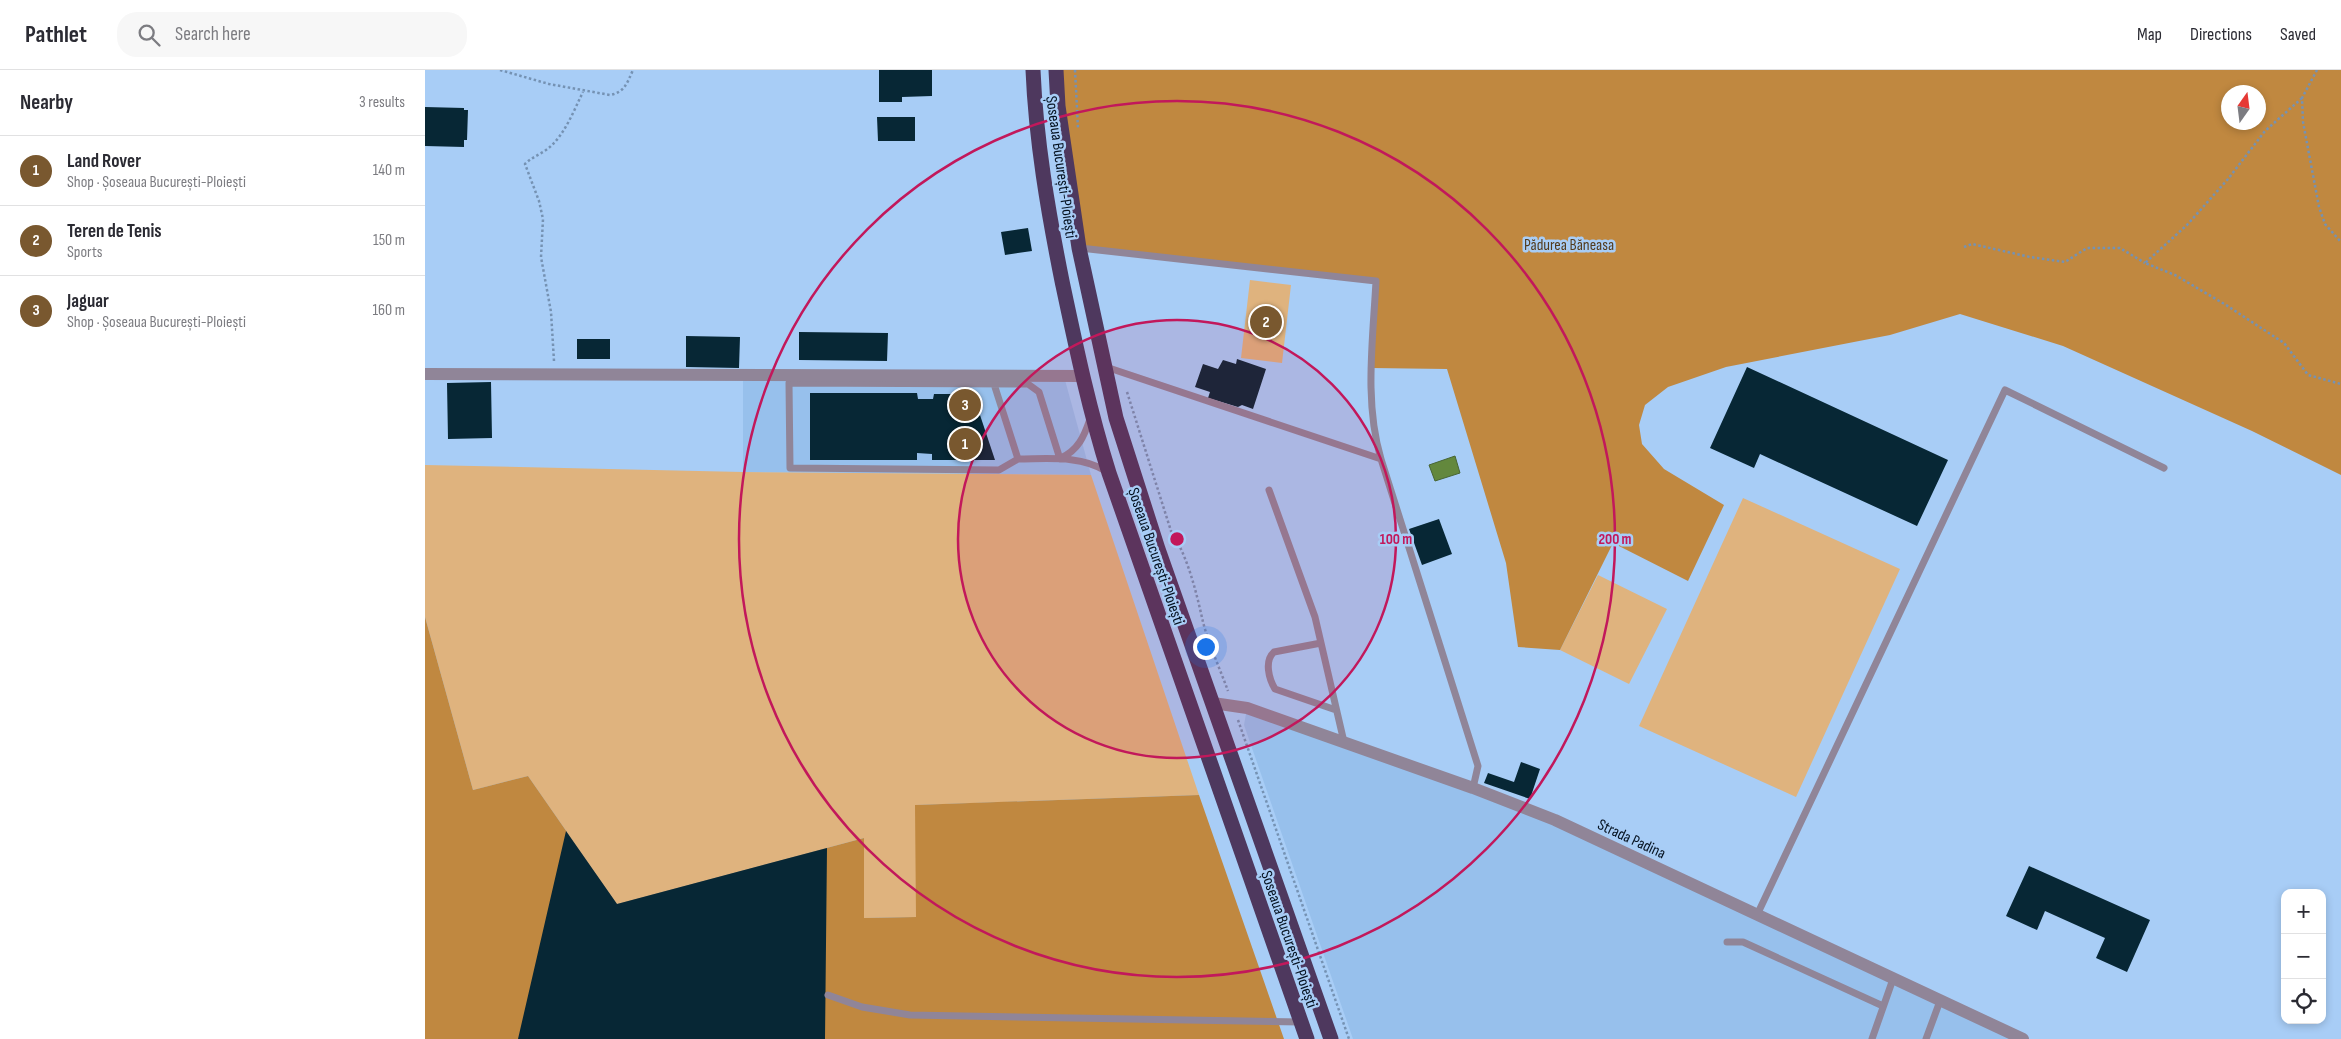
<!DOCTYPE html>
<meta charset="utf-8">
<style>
:root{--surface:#fff;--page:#f7f7f7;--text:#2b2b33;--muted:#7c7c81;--line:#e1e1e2;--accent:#79582f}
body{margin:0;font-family:"Sofia Sans Condensed",sans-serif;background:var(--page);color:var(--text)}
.controls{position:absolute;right:15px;bottom:15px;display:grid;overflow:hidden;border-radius:10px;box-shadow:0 2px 8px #0003}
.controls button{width:45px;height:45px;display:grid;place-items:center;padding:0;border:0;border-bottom:1px solid var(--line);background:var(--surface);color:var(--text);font:25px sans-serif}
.compass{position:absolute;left:1796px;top:15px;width:45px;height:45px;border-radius:50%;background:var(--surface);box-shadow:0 2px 8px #0003;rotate:14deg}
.you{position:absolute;left:780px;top:576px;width:18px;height:18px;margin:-12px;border:4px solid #fff;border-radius:50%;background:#1a73e8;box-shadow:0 0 0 8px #1a73e833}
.badge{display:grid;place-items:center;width:32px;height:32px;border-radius:50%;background:var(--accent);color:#fff;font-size:16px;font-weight:700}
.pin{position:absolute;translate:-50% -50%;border:2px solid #fff;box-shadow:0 1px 5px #0006}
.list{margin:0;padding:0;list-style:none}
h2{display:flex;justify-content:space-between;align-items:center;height:65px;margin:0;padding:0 20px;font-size:21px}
h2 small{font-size:16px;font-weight:400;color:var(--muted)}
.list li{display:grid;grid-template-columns:32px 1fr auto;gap:15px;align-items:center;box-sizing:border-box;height:70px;padding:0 20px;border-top:1px solid var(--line)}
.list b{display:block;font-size:19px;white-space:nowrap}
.list p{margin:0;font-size:16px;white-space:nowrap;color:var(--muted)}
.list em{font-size:16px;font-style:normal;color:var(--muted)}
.icon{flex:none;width:28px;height:28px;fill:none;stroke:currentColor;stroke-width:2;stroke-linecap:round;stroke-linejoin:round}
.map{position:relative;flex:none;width:1916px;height:969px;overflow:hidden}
header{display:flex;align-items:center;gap:30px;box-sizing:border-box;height:70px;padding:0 25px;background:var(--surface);border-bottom:1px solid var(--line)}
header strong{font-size:24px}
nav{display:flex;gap:28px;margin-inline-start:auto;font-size:18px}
.search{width:350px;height:45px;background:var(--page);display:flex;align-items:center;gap:12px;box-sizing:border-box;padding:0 18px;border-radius:20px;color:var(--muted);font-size:19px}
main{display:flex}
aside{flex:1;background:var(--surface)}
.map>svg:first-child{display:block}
.built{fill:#97c0ec}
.green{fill:#dfb37e}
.forest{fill:#c08840;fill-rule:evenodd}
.water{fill:#63883d;stroke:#476534}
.building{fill:#072735}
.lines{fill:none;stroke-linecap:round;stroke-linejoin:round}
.path{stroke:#7592b3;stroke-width:2.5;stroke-dasharray:2.5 2.5;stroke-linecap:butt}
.lane{stroke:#908598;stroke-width:7}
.street{stroke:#908598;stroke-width:12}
.highway{stroke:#4e385e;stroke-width:15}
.ring{fill:none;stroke:#c2185b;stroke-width:2.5}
.labels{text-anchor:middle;stroke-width:5;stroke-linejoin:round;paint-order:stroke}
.street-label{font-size:16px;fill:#051220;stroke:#a8cdf6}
.park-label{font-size:16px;fill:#533b1c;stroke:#a8cdf6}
.centre{fill:#c2185b;stroke:#a8cdf6;stroke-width:2.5}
.ring-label{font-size:15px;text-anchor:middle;font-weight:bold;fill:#c2185b;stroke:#a8cdf6;stroke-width:5;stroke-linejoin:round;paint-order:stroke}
</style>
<header>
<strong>Pathlet</strong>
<div class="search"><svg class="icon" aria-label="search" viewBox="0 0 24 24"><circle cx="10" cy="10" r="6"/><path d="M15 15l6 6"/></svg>Search here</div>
<nav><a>Map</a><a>Directions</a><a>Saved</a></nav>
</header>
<main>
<aside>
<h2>Nearby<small>3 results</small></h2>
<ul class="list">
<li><span class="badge">1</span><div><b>Land Rover</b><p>Shop · Șoseaua București-Ploiești</p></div><em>140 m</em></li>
<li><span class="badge">2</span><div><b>Teren de Tenis</b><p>Sports</p></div><em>150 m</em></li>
<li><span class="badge">3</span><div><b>Jaguar</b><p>Shop · Șoseaua București-Ploiești</p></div><em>160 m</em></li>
</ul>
</aside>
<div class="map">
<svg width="1916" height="969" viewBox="0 0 1916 969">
<rect width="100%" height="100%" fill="#a8cdf6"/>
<path class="built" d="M318,305l322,5 26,95 -348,-3z
M822,638l226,80 550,251h-670l-109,-314z"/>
<path class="green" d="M825,210l41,5 -9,78 -41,-5z
M0,395l318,7 348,3 108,320 -283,10v112l-52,1v-80l-247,66 -89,-128 -55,14 -48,-173z
M1318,428l157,71 -104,228 -157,-71z
M1173,505l69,34 -38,75 -69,-34z"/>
<path class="forest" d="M631,0h1285v405l-89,-44 -189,-85 -103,-32 -70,21 -164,32 -58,20 -23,18 -6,20 3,19 22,25 60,36 -36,76 -75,-38 -53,107 -42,-3 -12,-84 -59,-194 -76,-1 5,-87 -297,-33zM1804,22h30v30h-30z
M0,547l48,173 55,-14 89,128 247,-66v80l52,-1 -1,-112 284,-10 85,244h-859z"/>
<path class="water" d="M1030,386l5,17 -25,8 -6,-16z"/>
<path class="building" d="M454,0h53v26l-30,1v5h-23z
M0,37l39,1v2h4l-1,30h-3v7l-39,-1z
M452,47h38v24h-37z
M603,158l4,23 -27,4 -4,-23z
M374,262l89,1 -1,28 -88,-1z
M261,266l54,1 -1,31 -53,-1z
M152,269h33v20h-33z
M812,289l29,10 -13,40 -11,-4 -4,2 -30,-9 2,-6 -15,-5 8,-23 15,5 5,-9 13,4z
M1322,297l201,93 -31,66 -157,-72 -6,14 -44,-20z
M66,312l1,56 -44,1 -1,-56z
M385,323h107l1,6h15l1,-5h39l22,66h-63v-6l-15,-1v7h-107z
M1014,449l13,35 -30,11 -13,-36z
M1096,692l19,7 -10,30 -46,-16 4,-10 26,9z
M141,761l51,73 210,-56 -2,191h-307z
M1604,796l121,54 -23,52 -31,-14 9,-20 -60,-27 -8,19 -31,-14z"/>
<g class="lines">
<path class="path" d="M75,0l49,14 61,11c15,-3 17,-12 23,-25
M650,0l3,58
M1892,0l-15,28 1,24 16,85 6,17 16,18
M1877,28l-37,33 -37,48 -41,46 -42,38 30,12 51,30 58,38 24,32 33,9
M1539,177l8,-3 58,13 35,5 22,-14h33l25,15
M129,291l-3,-49 -10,-55 2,-38 -4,-18 -14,-37c8,-8 19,-11 26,-18 15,-14 23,-36 32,-54
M702,322l44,139c17,26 25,60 32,91 6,23 17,47 25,69
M813,650l111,319"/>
<path class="lane" d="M655,178l296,33c-3,59 -12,121 5,178
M681,297l275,92 97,307 -5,22
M569,314l24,75c30,0 62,-4 88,12
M636,388c17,-8 23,-21 29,-39
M593,389l-19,11 -209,-2 -1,-85 239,1 11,8 21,67
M844,420l46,127 29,125
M896,573l-47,9c-10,9 -5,27 1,37l61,21
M1332,845l248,-525 159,78
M1302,872h16l11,5 129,59
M403,925l34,12 48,8 391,7
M1447,969l21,-60
M1501,969l14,-38"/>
<path class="street" d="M0,304l656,2
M788,633l34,5 226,80 82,32 468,219"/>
<path class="highway" d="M608,0c3,71 15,141 29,211 14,66 27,128 47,192l198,566
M631,0l2,36 21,142 37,170 42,131 173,490"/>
</g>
<circle cx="752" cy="469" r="219" fill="#c2185b" fill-opacity=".12"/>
<g class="ring">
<circle cx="752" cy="469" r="219"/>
<circle cx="752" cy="469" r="438"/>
</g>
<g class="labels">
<g class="street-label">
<text transform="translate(637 97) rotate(82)" y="6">Șoseaua București-Ploiești</text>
<text transform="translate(732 486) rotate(71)" y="6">Șoseaua București-Ploiești</text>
<text transform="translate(1207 768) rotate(25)" y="6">Strada Padina</text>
<text transform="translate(865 869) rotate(71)" y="6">Șoseaua București-Ploiești</text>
</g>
<g class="park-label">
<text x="1144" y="180">Pădurea Băneasa</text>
</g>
</g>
<circle cx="752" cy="469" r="8" class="centre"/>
<g class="ring-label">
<text x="971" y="474">100 m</text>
<text x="1190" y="474">200 m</text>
</g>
</svg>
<div class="controls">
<button>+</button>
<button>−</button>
<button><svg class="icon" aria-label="locate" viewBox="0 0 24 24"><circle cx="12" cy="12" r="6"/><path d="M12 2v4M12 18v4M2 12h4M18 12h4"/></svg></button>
</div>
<svg class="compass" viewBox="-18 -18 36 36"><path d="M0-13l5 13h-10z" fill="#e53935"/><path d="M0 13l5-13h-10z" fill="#7c7c81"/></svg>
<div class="you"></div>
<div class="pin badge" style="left:540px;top:374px">1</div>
<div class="pin badge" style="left:841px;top:252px">2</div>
<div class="pin badge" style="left:540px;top:335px">3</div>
</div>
</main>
